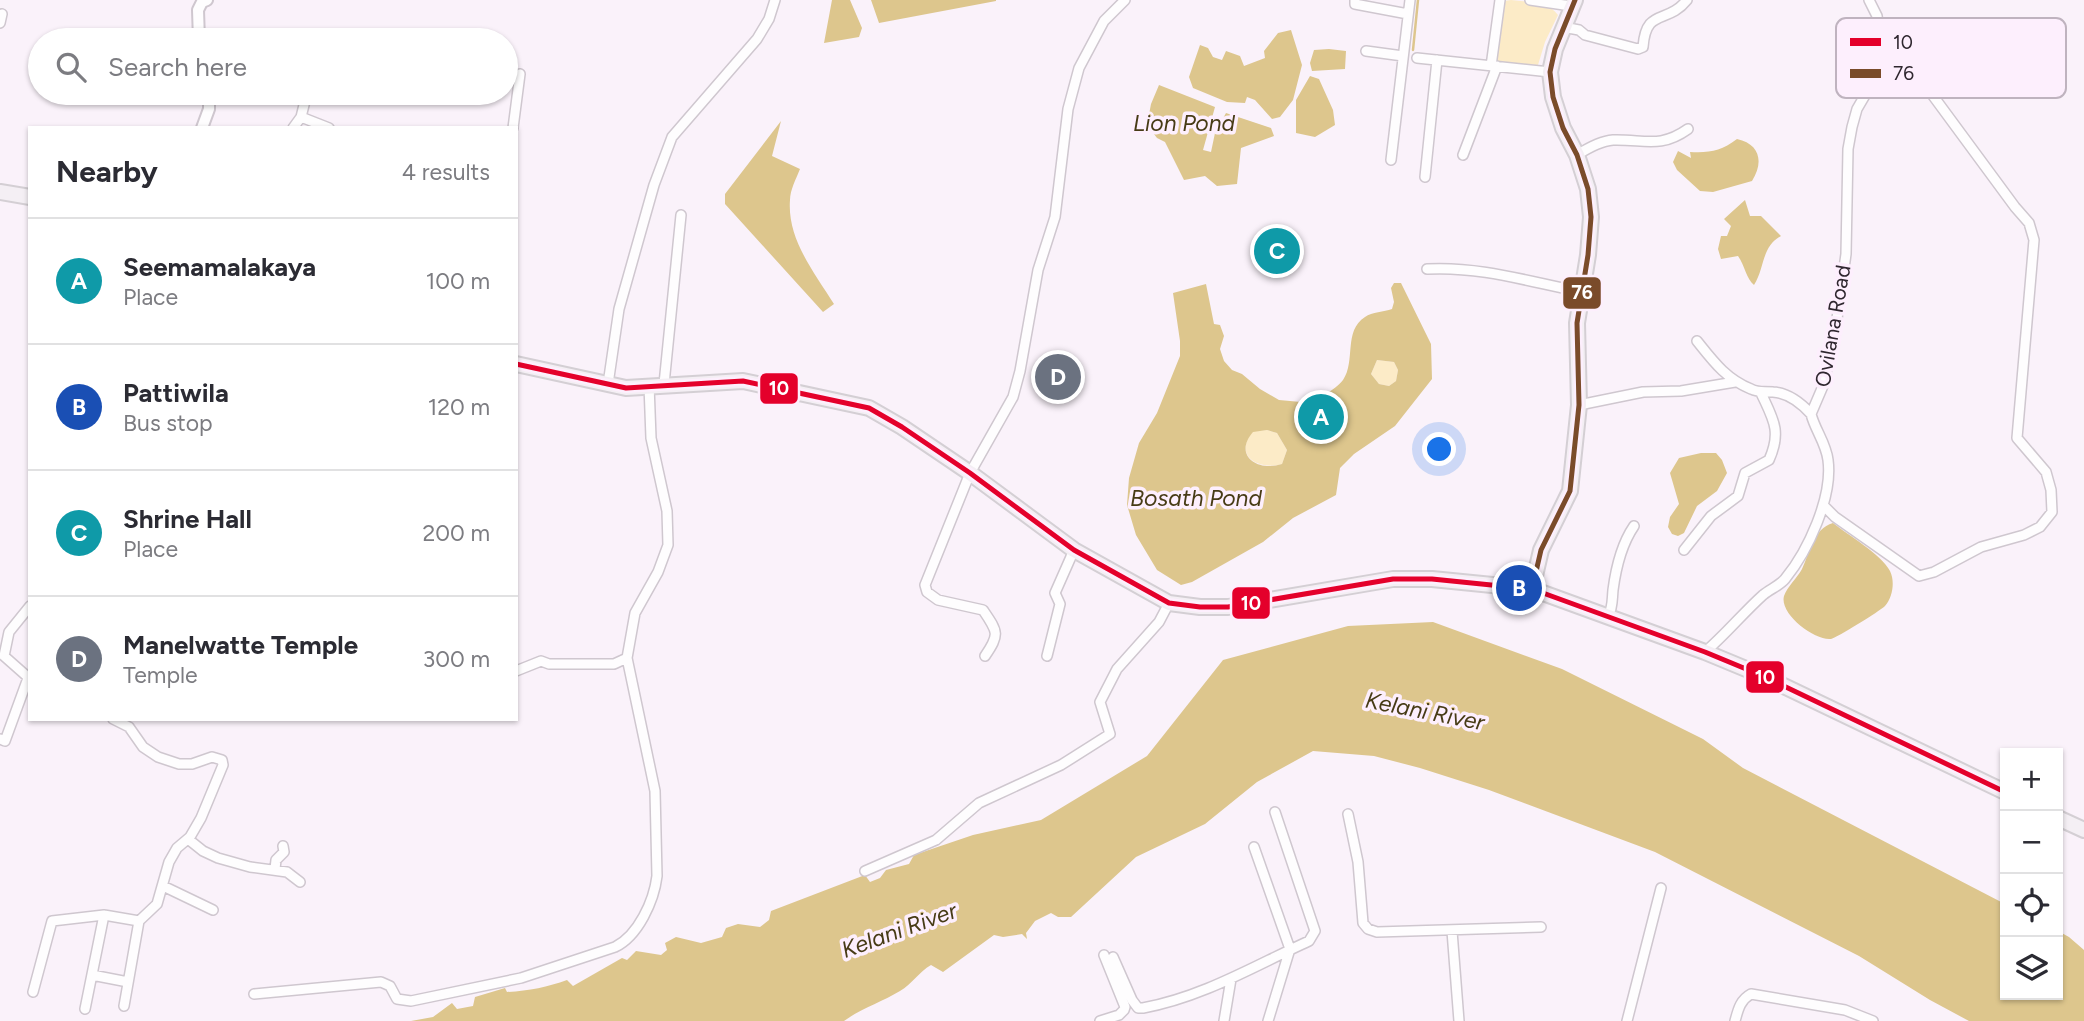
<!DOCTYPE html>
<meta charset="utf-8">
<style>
:root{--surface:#fff;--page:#f7f7f7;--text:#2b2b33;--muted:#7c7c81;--line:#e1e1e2;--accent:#7c3aed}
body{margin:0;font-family:Figtree,sans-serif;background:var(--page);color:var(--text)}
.controls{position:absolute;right:21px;bottom:21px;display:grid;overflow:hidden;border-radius:0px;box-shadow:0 2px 5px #0004}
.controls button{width:63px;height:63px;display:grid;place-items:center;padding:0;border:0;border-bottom:2px solid var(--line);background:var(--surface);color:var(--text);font:35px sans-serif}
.you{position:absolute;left:1440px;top:450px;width:24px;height:24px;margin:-18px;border:5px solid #fff;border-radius:50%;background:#1a73e8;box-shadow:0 0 0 10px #1a73e833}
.badge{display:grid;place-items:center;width:46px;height:46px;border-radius:50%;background:var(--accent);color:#fff;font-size:23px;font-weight:700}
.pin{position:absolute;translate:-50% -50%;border:4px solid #fff;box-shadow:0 2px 7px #0006}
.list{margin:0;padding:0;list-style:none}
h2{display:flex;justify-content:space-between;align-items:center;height:91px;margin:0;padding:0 28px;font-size:30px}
h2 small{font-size:23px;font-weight:400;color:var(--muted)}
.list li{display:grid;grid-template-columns:46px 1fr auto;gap:21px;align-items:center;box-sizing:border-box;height:126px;padding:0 28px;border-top:2px solid var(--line)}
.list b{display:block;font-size:26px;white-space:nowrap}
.list p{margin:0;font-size:23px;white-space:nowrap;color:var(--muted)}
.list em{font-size:23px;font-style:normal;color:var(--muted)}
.icon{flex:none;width:38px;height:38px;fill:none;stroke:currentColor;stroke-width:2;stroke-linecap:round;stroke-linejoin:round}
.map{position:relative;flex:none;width:2084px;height:1021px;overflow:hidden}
.search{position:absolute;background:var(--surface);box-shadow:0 2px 5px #0004;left:28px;top:28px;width:490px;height:77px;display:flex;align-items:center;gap:18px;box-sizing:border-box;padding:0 24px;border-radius:38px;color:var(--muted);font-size:26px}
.panel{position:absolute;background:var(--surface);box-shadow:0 2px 5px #0004;left:28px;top:126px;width:490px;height:595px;border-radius:0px}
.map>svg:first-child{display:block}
.green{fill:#fcebc7}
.water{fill:#ddc68d;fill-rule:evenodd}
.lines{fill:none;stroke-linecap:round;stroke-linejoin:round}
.stream{stroke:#ddc68d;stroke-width:2.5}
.minor-casing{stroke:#cfc7cf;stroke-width:12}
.tertiary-casing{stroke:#cfc7cf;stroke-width:14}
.primary-casing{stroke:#d4cfd4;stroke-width:18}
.minor{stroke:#fefdfe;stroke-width:9}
.tertiary{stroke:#fefdfe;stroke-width:10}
.primary{stroke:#f4eff4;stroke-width:14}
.bus-1-casing{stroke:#fdeffd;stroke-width:10}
.bus-2-casing{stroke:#fdeffd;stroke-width:10}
.bus-1{stroke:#e4002b;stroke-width:5}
.bus-2{stroke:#7a4b2a;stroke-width:5}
.labels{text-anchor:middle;stroke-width:7;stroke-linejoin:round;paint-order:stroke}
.street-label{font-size:21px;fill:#2f272f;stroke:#fdeffd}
.water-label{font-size:23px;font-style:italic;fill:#473b16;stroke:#fdeffd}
.key{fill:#fdeffd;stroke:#bfb3bf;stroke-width:2}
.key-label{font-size:19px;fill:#2f272f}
.line-badge{stroke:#fdeffd;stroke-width:2.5}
.badge-label{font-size:19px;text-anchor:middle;font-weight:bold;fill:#fff}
</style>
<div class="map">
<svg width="2084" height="1021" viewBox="0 0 2084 1021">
<rect width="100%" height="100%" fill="#faf2fa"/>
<path class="green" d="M1511,0c17,2 37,1 47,15l-13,27 -7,23 -43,-3 9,-61z
M1377,360l17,2 4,8 -2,11 -7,5 -10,-2 -8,-10z
M1267,430l10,3 10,17 -5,14c-25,7 -49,-9 -29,-33z"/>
<path class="water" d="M832,0h18l12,28 -3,9 -35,6z
M871,0h125v1l-117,22z
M1291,30l11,35 -9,35 -13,17 -8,2 -17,-19 -8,-3 -2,6 -18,-1 -34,-14 -4,-11 11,-32 8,3 5,9 9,3 4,-9 14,5 4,10 21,-8 -1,-7 14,-18z
M1329,49l17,2 -1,18 -33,2 -2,-8 4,-13z
M1310,76l9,3 14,31 2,15 -20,12 -19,-4v-33z
M1159,85l56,22 -12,43 8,2 4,-19 11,-20 45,15 3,8 -33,12 -4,36 -20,2 -12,-10 -21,4 -19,-38 -8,-4 -10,-13 4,-21z
M781,121l-9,35 28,13c-4,10 -10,21 -10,31 -3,39 24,72 44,104l-11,8 -98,-108v-10z
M1737,139c23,5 27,23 15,42l-39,11 -13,-1 -23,-21 -4,-8 5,-11 13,7 -1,-6c20,1 31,-1 47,-13z
M1745,200l5,16h11l20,20c-20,11 -16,32 -27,49 -8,-7 -9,-19 -16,-29l-17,3 -3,-10 3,-13h6l4,-10 -7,-7z
M1394,283h7l30,61 1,35 -37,47 -41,28 -14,14 -4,27 -43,23 -30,24 -71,40 -11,3 -24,-15 -21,-35 -9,-30 2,-27 10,-35 18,-30 23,-57v-15l-7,-48 33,-9 8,40 6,1 4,11 -4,13 4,12 8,9 10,4 18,15 19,11 22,2 13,-3 3,10 -7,2 5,21 20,-6 -6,-20 -5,2 -4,-10c7,-5 18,-11 23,-18 13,-19 0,-49 22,-63 7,-5 19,-5 27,-8l2,-7 -3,-14zM1377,360l17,2 4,8 -2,11 -7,5 -10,-2 -8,-10zM1267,430l10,3 10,17 -5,14c-25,8 -49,-9 -29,-32z
M1701,453h15l6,7 5,13 -10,18 -20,15 -13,27 -6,3 -6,-2 -4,-7 2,-10 9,-13 -9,-31 9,-15z
M1833,523c15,12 48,31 57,48 5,10 3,26 -5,35 -5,5 -49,32 -54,33 -16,2 -52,-25 -47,-43 3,-9 13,-18 18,-27 8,-17 11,-40 31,-46z
M1433,622l129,47 141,70 40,29 262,136v91h53v-64l11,6 15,13v71h-115l-39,-21 -71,-44 -204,-104 -166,-62 -69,-22 -46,-12 -61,-5 -56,31 -52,42 -69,33 -65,60h-13l-7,-4 -16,8 -9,12 1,6 -5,-5 -19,3 -9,-2 -51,37 -12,-7c-12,7 -19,19 -31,26 -18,11 -38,17 -56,30h-433l22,-4 19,-14 5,6 16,-3 2,-9 30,-9 2,4c21,-1 41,-5 60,-12l6,6 49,-28 5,2 9,-9 25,4 6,-5 -2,-7 11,-6 25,6 21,-6 4,-9 12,-4 22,3 9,-7 2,-9 94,-36 5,7 10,-4 6,-8 23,-6 5,-9 59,-20 68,-15 106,-64 76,-96 125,-34z"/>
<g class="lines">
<path class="stream" d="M1413,50l5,-50"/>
<g class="minor-casing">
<path id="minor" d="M1355,0v4l53,10
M1530,0l41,6
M0,23l2,-9
M1563,27l16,3 6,5 53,14 5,-2c3,-40 24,-22 44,-47
M1366,51l37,5
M1417,58l133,14
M1491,66l9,-66
M301,117l28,11
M293,128l8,-11 6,-24
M513,128l7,-54
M1463,155l34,-89
M1577,155c11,-7 23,-14 36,-15 31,-1 47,9 75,-11
M1391,160l19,-160
M1425,177l12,-117
M1427,269c53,-3 103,13 155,23
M1697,341c16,20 29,38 54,48 8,4 13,2 22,3 15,1 28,11 38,22
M608,384l11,-75 35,-124 18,-48 85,-98 12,-20 6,-19
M664,384l17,-169
M1579,405l64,-13 38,-1 54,-9
M1824,506l11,11 84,59 15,-4 47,-25 43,-12 16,-8 12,-15 -1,-22 -5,-18 -29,-34 17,-198 -5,-17 -14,-16 -98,-133 -13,-10 -21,-8
M1684,550l27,-34 27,-20 7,-23 24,-13c13,-29 4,-41 -8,-67
M30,606l-21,26 -5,24 26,23
M1608,617c5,-10 4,-17 5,-27 3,-23 8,-45 21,-64
M1705,652c21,-18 38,-39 58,-57 7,-6 16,-9 22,-16 23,-28 48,-82 43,-119 -2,-17 -13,-30 -17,-46l12,-28 12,-53 11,-79 2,-105 4,-22 5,-18 21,-36 5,-17 -6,-40 -8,-16
M985,656c15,-22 13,-24 -2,-46l-45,-10 -11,-8 -2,-7 45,-112 43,-76 7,-26 18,-101 17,-53 13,-108 11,-41 25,-47 21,-21
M1047,656l13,-52 -5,-11 19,-43
M516,671l25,-10 8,3h65l13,-6
M113,719l16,8 14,20 15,10 21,7h13l20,-7 10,3 1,5 -22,53 -11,19 -13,11 -8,14 -12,42 -18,17 -15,85
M0,739l5,2 23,-63
M1348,814l10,48 5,61 5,6 9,3 164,-5
M188,839l15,12 15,7 32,9 37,5 13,10
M1254,847l36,102
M275,869l1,-9 8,-8 -1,-6
M865,871l71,-31 43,-37 82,-38 49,-31 -10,-32 17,-33 42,-47 10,-19
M163,886l50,24
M1452,931l7,90
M1113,957l19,43 6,8h5c60,-11 111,-42 166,-67l6,-10 -40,-119
M92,975l36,7
M33,992l19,-71 52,-6 35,6
M254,994l127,-12 9,4 7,13 14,2 110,-23 94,-31c23,-11 39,-46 42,-71l-2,-85 -28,-133 8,-45 23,-41 10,-27 -1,-34 -16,-73 -2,-53
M85,1009l19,-94
M1100,1021l19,-6 5,-5 1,-3 -21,-52
M1224,1021l7,-42
M1268,1021l22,-72
M1627,1021l34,-133
M1735,1021c3,-11 5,-21 16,-27l94,16 28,11"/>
</g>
<g class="tertiary-casing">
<path id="tertiary" d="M199,40l-1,-30 4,-8 5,-2
M202,128l7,-19v-16"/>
</g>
<g class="primary-casing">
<path id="primary" d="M0,192l30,5
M516,364l110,24 117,-7 126,27 33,19 68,46 104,77 95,53 31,4h28l165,-28h39l100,10 173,63 58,24 242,116
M1532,589l9,-39 29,-59 9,-86 -2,-82 11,-68 3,-38 -3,-28 -11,-34 -14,-27 -10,-31 -3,-25 5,-23 20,-49
M2058,818l26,12"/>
</g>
<use href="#minor" class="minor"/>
<use href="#tertiary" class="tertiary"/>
<use href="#primary" class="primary"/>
<g class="bus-1-casing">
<path id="bus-1" d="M516,364l110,24 117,-7 126,27 33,19 68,46 104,77 95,53 31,4h28l165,-28h39l100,10 173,63 58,24 242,116"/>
</g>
<g class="bus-2-casing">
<path id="bus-2" d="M1532,589l9,-39 29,-59 9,-86 -2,-82 11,-68 3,-38 -3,-28 -11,-34 -14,-27 -10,-31 -3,-25 5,-23 20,-49"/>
</g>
<use href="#bus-1" class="bus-1"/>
<use href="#bus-2" class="bus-2"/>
</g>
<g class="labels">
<g class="street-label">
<text transform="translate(1833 326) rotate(-80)" y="7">Ovilana Road</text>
</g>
<g class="water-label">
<text x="1184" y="131">Lion Pond</text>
<text x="1196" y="506">Bosath Pond</text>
<text transform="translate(1425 711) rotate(11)" y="8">Kelani River</text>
<text transform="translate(899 930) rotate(-20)" y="8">Kelani River</text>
</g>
</g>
<rect x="1836" y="18" width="230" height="80" rx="10" class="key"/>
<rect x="1850" y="38" width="31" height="8" fill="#e4002b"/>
<rect x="1850" y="69" width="31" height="9" fill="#7a4b2a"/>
<g class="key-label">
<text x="1893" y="49">10</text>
<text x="1893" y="80">76</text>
</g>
<g class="line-badge">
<rect x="1562" y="276" width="40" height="34" rx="7" fill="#7a4b2a"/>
<rect x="759" y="372" width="40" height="33" rx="7" fill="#e4002b"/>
<rect x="1231" y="586" width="40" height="34" rx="7" fill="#e4002b"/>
<rect x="1745" y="660" width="40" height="34" rx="7" fill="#e4002b"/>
</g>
<g class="badge-label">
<text x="1582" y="299">76</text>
<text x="779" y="395">10</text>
<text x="1251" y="610">10</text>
<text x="1765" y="684">10</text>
</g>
</svg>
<div class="controls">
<button>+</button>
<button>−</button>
<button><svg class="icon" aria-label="locate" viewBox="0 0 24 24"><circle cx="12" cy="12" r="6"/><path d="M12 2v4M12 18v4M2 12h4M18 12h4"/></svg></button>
<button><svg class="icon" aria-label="layers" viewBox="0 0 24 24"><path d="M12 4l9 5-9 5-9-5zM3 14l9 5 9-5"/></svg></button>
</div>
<div class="you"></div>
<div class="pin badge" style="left:1321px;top:417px;background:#0f9aa8">A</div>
<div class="pin badge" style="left:1519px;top:588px;background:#1a4fb4">B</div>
<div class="pin badge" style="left:1277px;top:251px;background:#0f9aa8">C</div>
<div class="pin badge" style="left:1058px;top:377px;background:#6b7280">D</div>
<div class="search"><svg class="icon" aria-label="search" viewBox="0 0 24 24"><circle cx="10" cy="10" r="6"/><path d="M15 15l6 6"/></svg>Search here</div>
<section class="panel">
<h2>Nearby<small>4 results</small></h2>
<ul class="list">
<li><span class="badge" style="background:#0f9aa8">A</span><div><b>Seemamalakaya</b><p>Place</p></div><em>100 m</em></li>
<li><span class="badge" style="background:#1a4fb4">B</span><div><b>Pattiwila</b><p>Bus stop</p></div><em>120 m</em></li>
<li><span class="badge" style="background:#0f9aa8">C</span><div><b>Shrine Hall</b><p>Place</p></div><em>200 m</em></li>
<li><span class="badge" style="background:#6b7280">D</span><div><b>Manelwatte Temple</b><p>Temple</p></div><em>300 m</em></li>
</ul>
</section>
</div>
